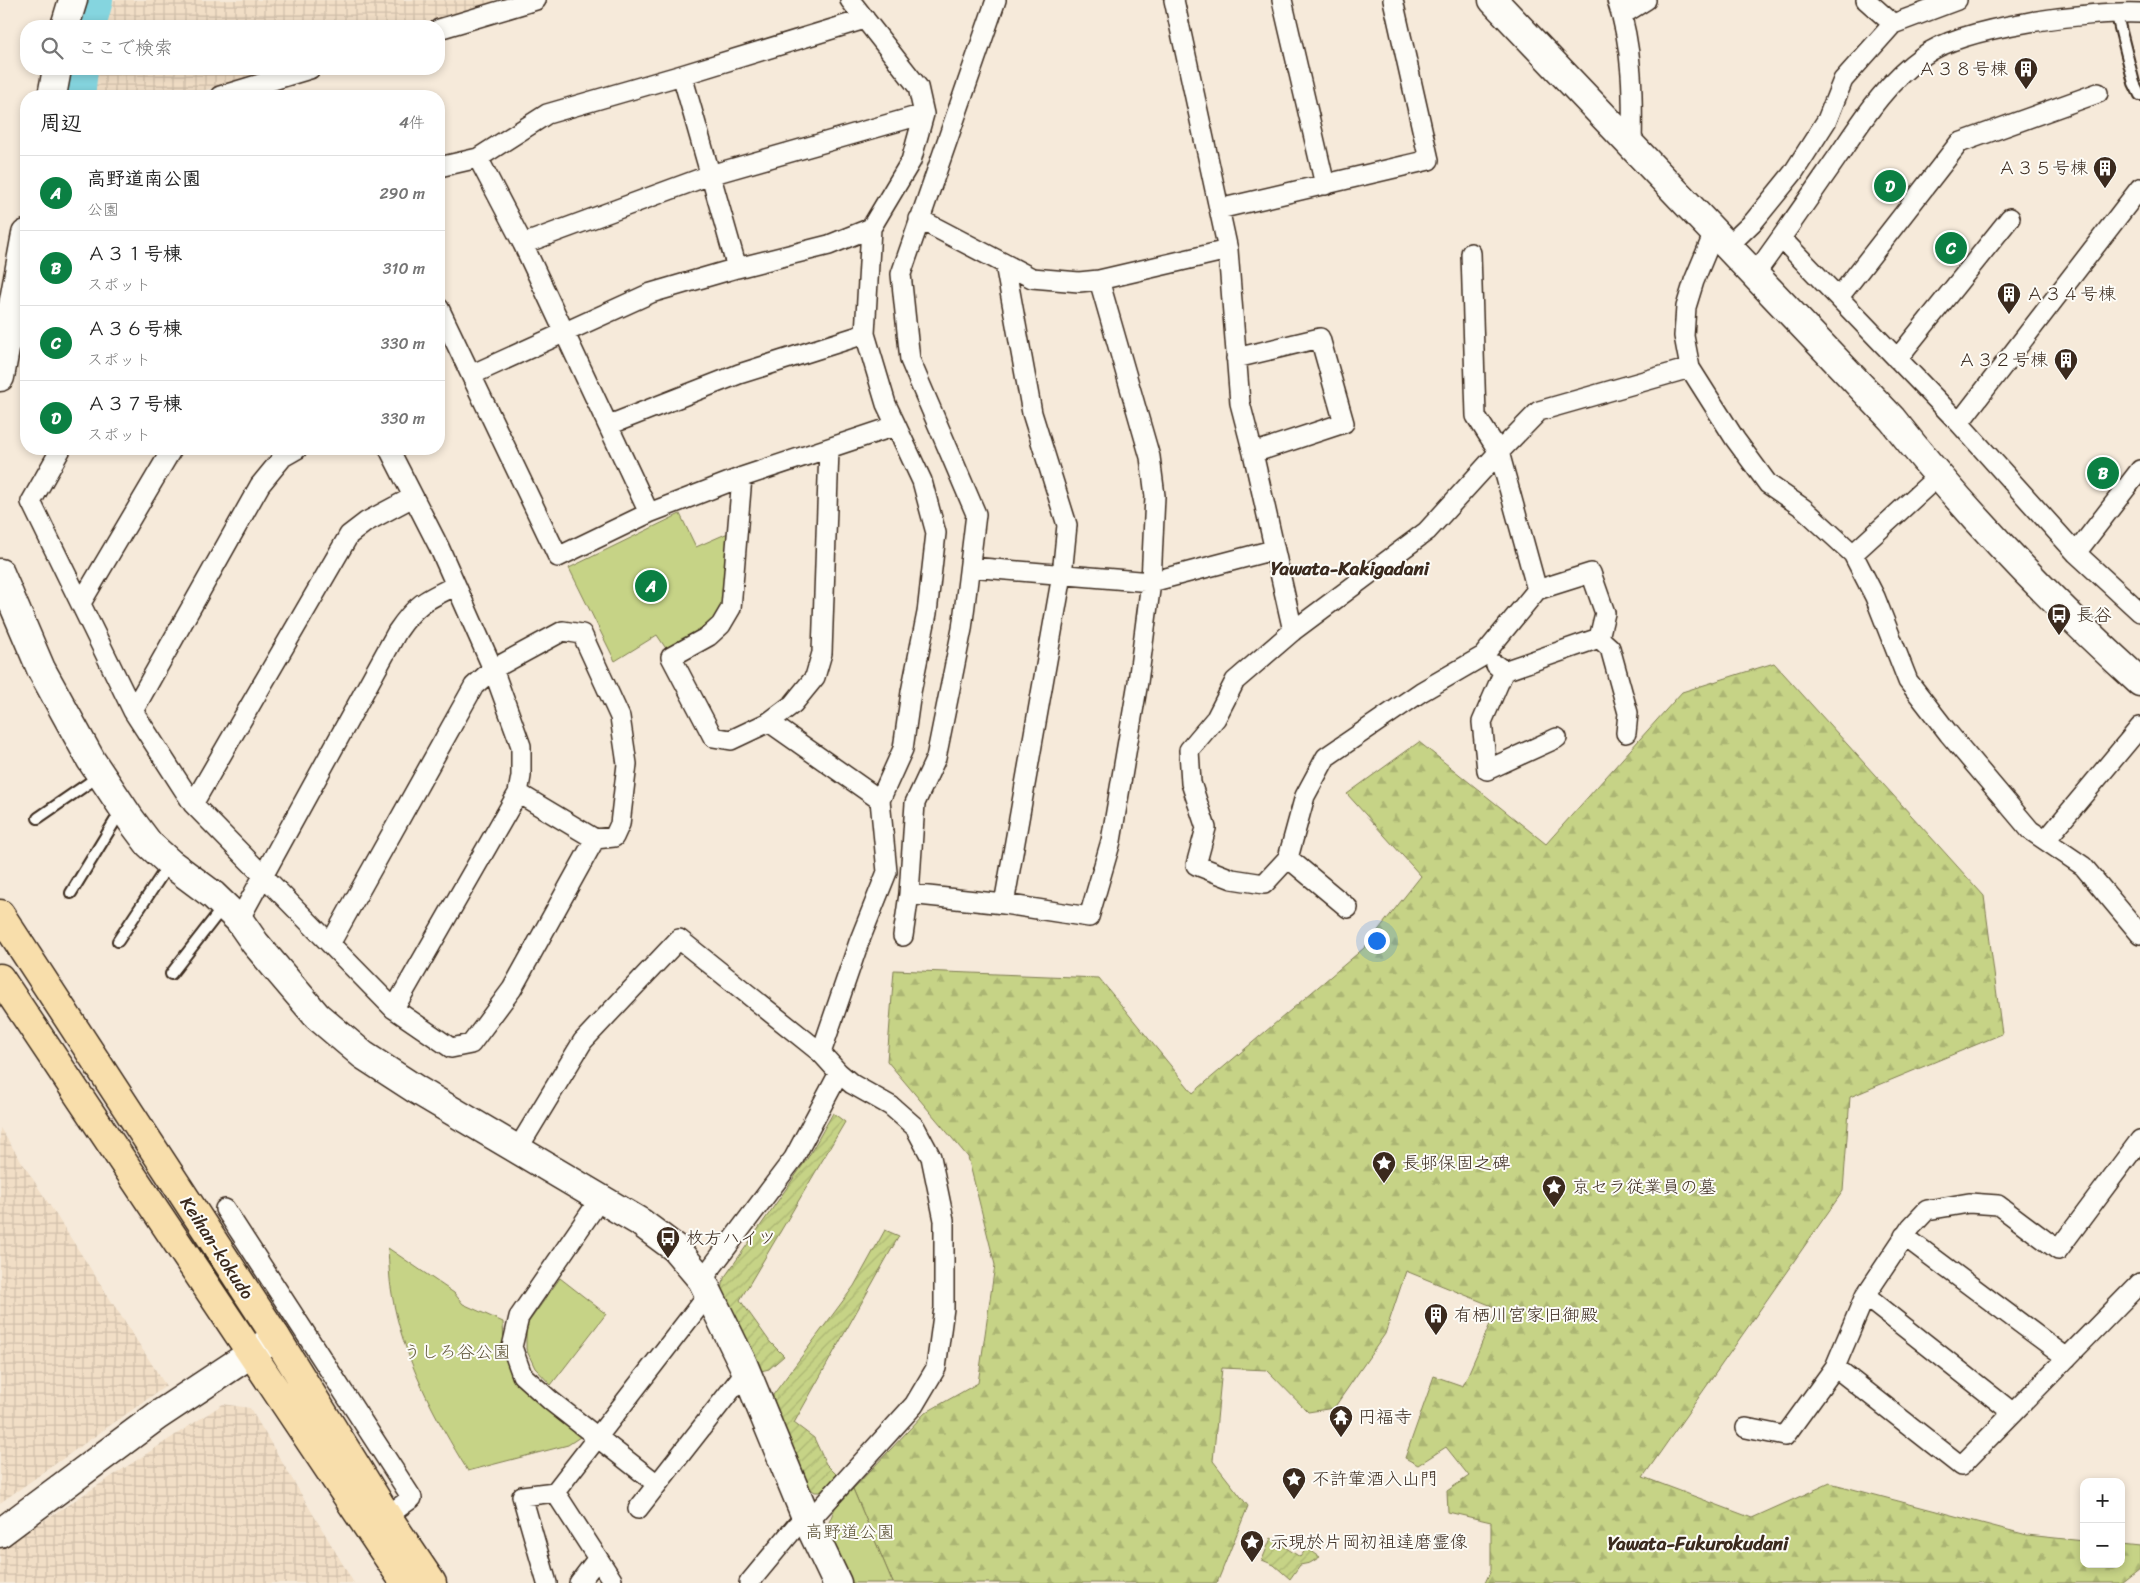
<!DOCTYPE html>
<html lang="ja">
<meta charset="utf-8">
<style>
:root{--surface:#fff;--page:#f6f6f6;--text:#222;--muted:#767676;--line:#e0e0e0;--accent:#0b8043}
body{margin:0;font-family:Sriracha,"Klee One",sans-serif;background:var(--page);color:var(--text)}
.controls{position:absolute;right:15px;bottom:15px;display:grid;overflow:hidden;border-radius:10px;box-shadow:0 2px 8px #0003}
.controls button{width:45px;height:45px;display:grid;place-items:center;padding:0;border:0;border-bottom:1px solid var(--line);background:var(--surface);color:var(--text);font:25px sans-serif}
.you{position:absolute;left:1376px;top:940px;width:18px;height:18px;margin:-12px;border:4px solid #fff;border-radius:50%;background:#1a73e8;box-shadow:0 0 0 8px #1a73e833}
.badge{display:grid;place-items:center;width:32px;height:32px;border-radius:50%;background:var(--accent);color:#fff;font-size:16px;font-weight:700}
.pin{position:absolute;translate:-50% -50%;border:2px solid #fff;box-shadow:0 1px 5px #0006}
.list{margin:0;padding:0;list-style:none}
h2{display:flex;justify-content:space-between;align-items:center;height:65px;margin:0;padding:0 20px;font-size:21px}
h2 small{font-size:16px;font-weight:400;color:var(--muted)}
.list li{display:grid;grid-template-columns:32px 1fr auto;gap:15px;align-items:center;box-sizing:border-box;height:75px;padding:0 20px;border-top:1px solid var(--line)}
.list b{display:block;font-size:19px;white-space:nowrap}
.list p{margin:0;font-size:16px;white-space:nowrap;color:var(--muted)}
.list em{font-size:16px;font-style:normal;color:var(--muted)}
.icon{flex:none;width:28px;height:28px;fill:none;stroke:currentColor;stroke-width:2;stroke-linecap:round;stroke-linejoin:round}
.map{position:relative;flex:none;width:2140px;height:1583px;overflow:hidden}
.search{position:absolute;background:var(--surface);box-shadow:0 2px 8px #0003;left:20px;top:20px;width:425px;height:55px;display:flex;align-items:center;gap:12px;box-sizing:border-box;padding:0 18px;border-radius:20px;color:var(--muted);font-size:19px}
.panel{position:absolute;background:var(--surface);box-shadow:0 2px 8px #0003;left:20px;top:90px;width:425px;height:365px;border-radius:20px}
.map>svg:first-child{display:block}
.industrial{fill:url(#industrial-grid)}
.forest{fill:url(#forest-firs);stroke:#807e52}
.park{fill:#c6d386;stroke:#807e52}
.garden{fill:url(#garden-furrows);stroke:#807e52}
.lines{fill:none;stroke-linecap:round;stroke-linejoin:round}
.river{stroke:#85d5df;stroke-width:34}
.lane-casing{stroke:#3b2a1e;stroke-width:14}
.street-casing{stroke:#3b2a1e;stroke-width:22}
.secondary-casing{stroke:#3b2a1e;stroke-width:31}
.highway-casing{stroke:#3b2a1e;stroke-width:31}
.lane{stroke:#fdfcf7;stroke-width:10}
.street{stroke:#fdfcf7;stroke-width:19}
.secondary{stroke:#fdfcf7;stroke-width:28}
.highway{stroke:#f8deab;stroke-width:28}
.labels{text-anchor:middle;stroke-width:4;stroke-linejoin:round;paint-order:stroke}
.poi-label{font-size:18px;fill:#3b2a1e;stroke:#fdfcf7;text-anchor:start}
.street-label{font-size:18px;fill:#3b2a1e;stroke:#fdfcf7}
.park-label{font-size:18px;fill:#5e5438;stroke:#fdfcf7}
.neighbourhood-label{font-size:19px;font-weight:bold;fill:#3b2a1e;stroke:#fdfcf7}
</style>
<div class="map">
<svg width="2140" height="1583" viewBox="0 0 2140 1583">
<defs>
<pattern id="industrial-grid" width="8" height="8" patternUnits="userSpaceOnUse" patternTransform="scale(1.25)"><rect width="8" height="8" fill="#f1dec6"/><path d="M0 4h8M4 0v8" fill="none" stroke="#d0bfaa"/></pattern>
<pattern id="forest-firs" width="22" height="20" patternUnits="userSpaceOnUse" patternTransform="scale(1.25)"><rect width="22" height="20" fill="#c6d386"/><path d="M5 1l3.5 6h-7zM16 11l3.5 6h-7z" fill="#abb573"/></pattern>
<pattern id="garden-furrows" width="10" height="10" patternUnits="userSpaceOnUse" patternTransform="scale(1.25)"><rect width="10" height="10" fill="#c6d386"/><path d="M-1 1l2-2M0 10L10 0M9 11l2-2" fill="none" stroke="#abb573"/></pattern>
</defs>
<rect width="100%" height="100%" fill="#f6eada"/>
<filter id="ink" filterUnits="userSpaceOnUse"><feTurbulence type="fractalNoise" baseFrequency=".02" numOctaves="2"/><feDisplacementMap in="SourceGraphic" scale="10" xChannelSelector="R" yChannelSelector="G"/><feConvolveMatrix kernelMatrix="1 2 1 2 8 2 1 2 1" color-interpolation-filters="sRGB"/></filter>
<g filter="url(#ink)">
<path class="industrial" d="M107,0h387v2l-80,24h-313z
M93,69h182l-90,27h-98z
M0,1128l166,258 -166,117z
M223,1404l27,4 104,175h-354v-34z"/>
<path class="forest" d="M1774,663l210,233 18,138 -152,63 -7,94 -200,286 109,41 78,-35 197,52 57,6v23h37v-19l19,2v21l-19,15h-636l6,-13v-48l-43,-10 -1,-21 22,-15 -23,-29 -28,18 -13,-7 29,-82 29,10 34,-78 -91,-37 -21,63 -51,74 -26,4 -41,-42 -45,-2 -9,93 35,45 -31,77h-324l-40,-94 72,-76 53,-30 17,-118 -27,-108 -81,-96 7,-91 205,8 94,115 171,-145 57,-72 -74,-82 72,-52 127,102 136,-152z"/>
<path class="park" d="M680,514l16,33 32,-14 -4,70 -10,19 -47,28 -10,-15 -42,26 -46,-93z
M388,1248l66,45 9,11 40,18 1,25 11,34 65,56 -12,8 -100,26c-33,-53 -66,-115 -76,-177 -3,-15 -3,-31 -4,-46z
M560,1278l46,36 -55,71 -16,-17 -9,-19v-23z
M853,1489l40,94h-42l-24,-56 8,-19z"/>
<path class="garden" d="M833,1113l12,9 -105,178 30,42 14,14 -15,13 -8,2 -5,-4 -35,-70 3,-19 83,-119z
M885,1230l14,6 -105,187 20,15 12,26 11,11 -16,17h-6l-6,-4 -36,-87v-6l81,-109z
M1271,1538l29,19 7,-9 13,9 -10,6 -10,2 -10,14 -16,-14 -12,-5z"/>
<g class="lines">
<path class="river" d="M89,26l7,-26
M78,96l3,-27"/>
<g class="lane-casing">
<path id="lane" d="M2116,12l18,71 6,12
M38,818l61,-42
M71,893l50,-82
M118,941l51,-77
M171,974l52,-67"/>
</g>
<g class="street-casing">
<path id="street" d="M1174,0l54,250
M1282,0l43,185
M1617,0c16,47 16,97 15,146
M1866,0l27,24 64,-24
M1622,15l24,-15
M439,29l97,-29
M682,75l55,193
M220,96l90,-27
M478,158l69,-44 135,-39 183,-56
M439,167l39,-9 45,86 187,-69 214,-61
M1219,209l210,-49 -36,-160
M919,219l113,59 47,4 20,-2 129,-30 12,153 13,50 40,178
M1714,233l-20,48 -8,26 -2,29 6,32 45,71 33,45 35,24 50,46 22,43 33,84 41,53 81,96 53,36 57,68
M1781,238l178,185 117,130 64,59
M523,244l126,269
M1728,246l26,-25 39,-48 34,-53 16,-40 50,-56
M1471,253l5,163 23,36 38,138 -54,66 -62,36 -95,65 -21,39 -17,62 -24,26 -32,-5 -36,-14 10,-37 -15,-45 -2,-33 27,-32 19,-37 58,-50 134,-100 72,-79 40,-41 151,-43
M1755,274c28,-38 54,-76 81,-115 26,-38 49,-76 87,-103 40,-30 166,-45 217,-43
M1839,297l120,-154 139,-50
M439,308l119,249 91,-44 93,-36 153,-51
M1236,358l84,-20 24,85 -91,30
M1897,359l113,-141
M471,375l180,-82 86,-25 92,-23 42,-17
M1959,423l181,-235
M609,425l130,-51 126,-40
M61,449l-30,53 102,209 60,93 201,205 57,39 20,-4 41,-55 83,-150
M389,449l50,98 54,122 28,77v30l-3,17 -124,216
M742,477l-11,131 -10,17 -12,11 -38,21 42,80 18,3 38,-18 111,78
M2076,553l64,-83
M1853,554l84,-77
M970,567l181,15 122,-32
M1537,590l54,-17 14,40 -6,25 11,10 18,65 -2,20
M81,603l91,-154
M1496,665l8,6 95,-33
M1504,671l-22,51 5,48 70,-32
M133,711l127,-226 23,-28 14,-8
M769,722l24,-18 22,-27 7,-24 7,-204
M193,804l156,-269 17,-13 47,-25
M2046,840l94,-113
M1288,858l60,50
M909,894l95,10 85,13 22,-76 27,-159 13,-100 4,-86 -5,-39 -51,-177
M1004,904l58,-329 5,-50 -35,-112 -27,-149
M239,920l158,-288c19,-28 28,-32 58,-46
M903,936l6,-42 6,-91 21,-45 26,-129 14,-115 -66,-154 -9,-86 95,-274
M330,944l144,-258 19,-17 70,-38 19,3 38,83 7,47 -7,60 -6,13 -19,2 -77,-46
M821,1053l38,-111 28,-70 -7,-72 23,-51 8,-57 16,-79 9,-80 -14,-52 -36,-77 -21,-70 6,-106 40,-67 13,-47 -6,-27 -68,-87
M2140,1140l-82,110 -60,-45 -29,-2 -42,7 -16,17 -46,69 -30,71 126,99 179,-183
M517,1150l66,-109 96,-102 142,114 18,20 13,11 39,22 24,21 16,30 13,63v88l-8,60 -22,37 -106,117 -11,3 -48,58
M600,1199l-81,118 -7,30 10,28 29,26 106,83
M225,1209l187,289 -25,18
M1904,1236l163,122
M702,1280l92,-122 45,-85
M1865,1296l148,117
M1746,1428l39,8 50,-69
M638,1509l108,-138
M612,1580l-57,-88 154,-199
M547,1583l-25,-87 33,-4
M579,1583l19,-25"/>
</g>
<g class="secondary-casing">
<path id="secondary" d="M1493,0l399,419c75,95 159,182 248,263
M65,26l8,-26
M52,96l5,-27
M0,377l26,-143
M0,573l41,96 50,91 40,60 18,24 21,19 43,32 26,25 16,23 62,73 46,39 54,35 223,132 35,26 27,32 41,84 65,158 29,61
M0,1533l157,-117 119,-79"/>
</g>
<g class="highway-casing">
<path id="highway" d="M0,914l276,423 111,179 45,67
M0,978l405,605"/>
</g>
<use href="#lane" class="lane"/>
<use href="#street" class="street"/>
<use href="#secondary" class="secondary"/>
<use href="#highway" class="highway"/>
</g>
</g>
<defs>
<g id="building-pin" transform="scale(1.25)"><path d="M0 17L-7.5 6A9.5 9.5 0 1 1 7.5 6Z" fill="#3b2a1e" stroke="#fdfcf7"/><path d="M-4-6H4V6H1V3H-1V6H-4ZM-2.5-4.3h1.7v1.8h-1.7ZM.8-4.3h1.7v1.8H.8ZM-2.5-1h1.7V.8h-1.7ZM.8-1h1.7V.8H.8Z" fill="#fff"/></g>
<g id="bus-pin" transform="scale(1.25)"><path d="M0 17L-7.5 6A9.5 9.5 0 1 1 7.5 6Z" fill="#3b2a1e" stroke="#fdfcf7"/><path d="M-5-6H5V4H4V6H2V4H-2V6H-4V4H-5ZM-3.5-4V0h7V-4ZM-3.5 1.2v1.5H-2V1.2ZM2 1.2v1.5H3.5V1.2Z" fill="#fff"/></g>
<g id="sight-pin" transform="scale(1.25)"><path d="M0 17L-7.5 6A9.5 9.5 0 1 1 7.5 6Z" fill="#3b2a1e" stroke="#fdfcf7"/><path d="M0-6L1.8-2.2L6-1.7L2.9 1.2L3.7 5.4L0 3.3L-3.7 5.4L-2.9 1.2L-6-1.7L-1.8-2.2Z" fill="#fff"/></g>
<g id="temple-pin" transform="scale(1.25)"><path d="M0 17L-7.5 6A9.5 9.5 0 1 1 7.5 6Z" fill="#3b2a1e" stroke="#fdfcf7"/><path d="M0-6L5-2H3V0L6.5 2.5H4V6H1.5V3h-3V6H-4V2.5H-6.5L-3 0V-2H-5Z" fill="#fff"/></g>
</defs>
<g fill-rule="evenodd">
<use href="#building-pin" x="2026" y="69"/>
<use href="#building-pin" x="2105" y="168"/>
<use href="#building-pin" x="2009" y="294"/>
<use href="#building-pin" x="2066" y="360"/>
<use href="#bus-pin" x="2059" y="615"/>
<use href="#sight-pin" x="1384" y="1163"/>
<use href="#sight-pin" x="1554" y="1187"/>
<use href="#bus-pin" x="668" y="1238"/>
<use href="#building-pin" x="1436" y="1315"/>
<use href="#temple-pin" x="1341" y="1417"/>
<use href="#sight-pin" x="1294" y="1479"/>
<use href="#sight-pin" x="1252" y="1542"/>
</g>
<g class="labels">
<g class="poi-label">
<text x="2008" y="75" text-anchor="end">Ａ３８号棟</text>
<text x="2088" y="174" text-anchor="end">Ａ３５号棟</text>
<text x="2026" y="300">Ａ３４号棟</text>
<text x="2048" y="366" text-anchor="end">Ａ３２号棟</text>
<text x="2076" y="621">長谷</text>
<text x="1402" y="1169">長邨保固之碑</text>
<text x="1572" y="1193">京セラ従業員の墓</text>
<text x="686" y="1244">枚方ハイツ</text>
<text x="1454" y="1321">有栖川宮家旧御殿</text>
<text x="1358" y="1423">円福寺</text>
<text x="1312" y="1485">不許葷酒入山門</text>
<text x="1270" y="1548">示現於片岡初祖達磨霊像</text>
</g>
<g class="street-label">
<text transform="translate(217 1248) rotate(57)" y="6">Keihan-kokudo</text>
</g>
<g class="park-label">
<text x="457" y="1358">うしろ谷公園</text>
<text x="850" y="1538">高野道公園</text>
</g>
<g class="neighbourhood-label">
<text x="1350" y="575">Yawata-Kakigadani</text>
<text x="1698" y="1550">Yawata-Fukurokudani</text>
</g>
</g>
</svg>
<div class="controls">
<button>+</button>
<button>−</button>
</div>
<div class="you"></div>
<div class="pin badge" style="left:651px;top:586px">A</div>
<div class="pin badge" style="left:2103px;top:473px">B</div>
<div class="pin badge" style="left:1951px;top:248px">C</div>
<div class="pin badge" style="left:1890px;top:186px">D</div>
<div class="search"><svg class="icon" aria-label="search" viewBox="0 0 24 24"><circle cx="10" cy="10" r="6"/><path d="M15 15l6 6"/></svg>ここで検索</div>
<section class="panel">
<h2>周辺<small>4件</small></h2>
<ul class="list">
<li><span class="badge">A</span><div><b>高野道南公園</b><p>公園</p></div><em>290 m</em></li>
<li><span class="badge">B</span><div><b>Ａ３１号棟</b><p>スポット</p></div><em>310 m</em></li>
<li><span class="badge">C</span><div><b>Ａ３６号棟</b><p>スポット</p></div><em>330 m</em></li>
<li><span class="badge">D</span><div><b>Ａ３７号棟</b><p>スポット</p></div><em>330 m</em></li>
</ul>
</section>
</div>
